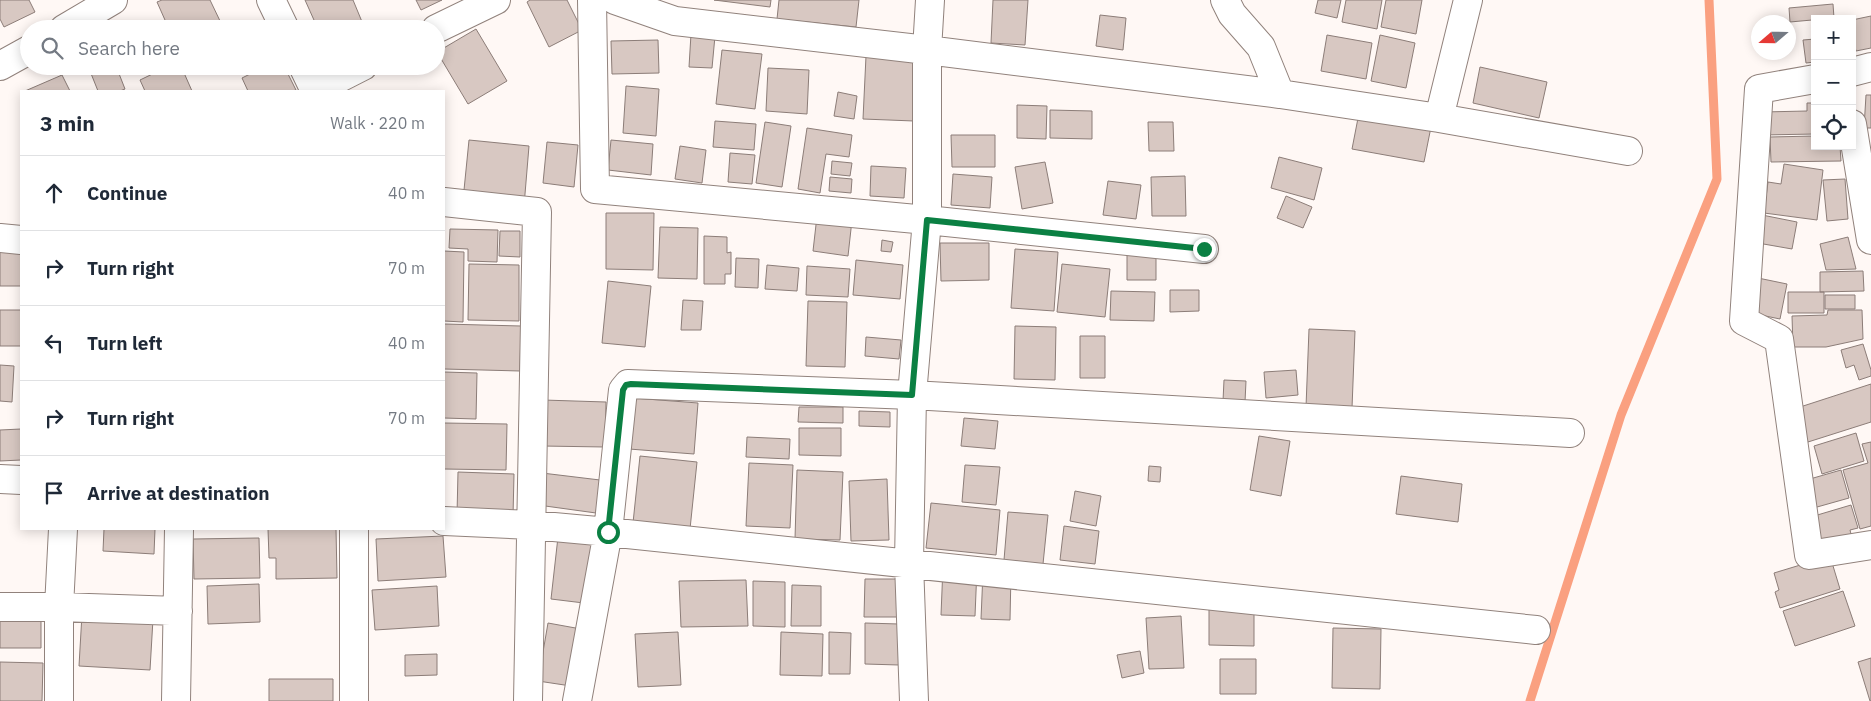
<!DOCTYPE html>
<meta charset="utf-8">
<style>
:root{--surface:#fff;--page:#f6f6f7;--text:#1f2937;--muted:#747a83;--line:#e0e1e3}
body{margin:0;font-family:"IBM Plex Sans",sans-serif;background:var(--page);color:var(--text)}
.controls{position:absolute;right:15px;top:15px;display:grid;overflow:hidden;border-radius:0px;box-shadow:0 2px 12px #0003}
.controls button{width:45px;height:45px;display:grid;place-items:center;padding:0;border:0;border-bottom:1px solid var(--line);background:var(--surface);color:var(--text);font:25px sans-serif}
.compass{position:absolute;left:1751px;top:15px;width:45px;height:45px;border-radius:50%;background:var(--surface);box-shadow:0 2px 12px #0003;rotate:250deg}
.stop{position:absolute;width:15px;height:15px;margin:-11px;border:4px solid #0b8043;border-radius:50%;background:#fff}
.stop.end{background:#0b8043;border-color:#fff;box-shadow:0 1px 5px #0008}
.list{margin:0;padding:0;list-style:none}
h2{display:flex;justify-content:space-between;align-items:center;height:65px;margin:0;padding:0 20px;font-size:21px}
h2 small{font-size:16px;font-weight:400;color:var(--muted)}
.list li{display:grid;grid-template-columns:32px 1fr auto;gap:15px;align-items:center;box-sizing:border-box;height:75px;padding:0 20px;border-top:1px solid var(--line)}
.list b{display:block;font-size:19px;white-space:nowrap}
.list em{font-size:16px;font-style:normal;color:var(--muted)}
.icon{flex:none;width:28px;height:28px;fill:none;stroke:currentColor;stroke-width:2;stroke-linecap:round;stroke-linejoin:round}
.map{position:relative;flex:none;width:1871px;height:701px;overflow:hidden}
.search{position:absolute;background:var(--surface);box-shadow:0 2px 12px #0003;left:20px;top:20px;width:425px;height:55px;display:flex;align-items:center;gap:12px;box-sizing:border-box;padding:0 18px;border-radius:28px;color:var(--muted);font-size:19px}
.panel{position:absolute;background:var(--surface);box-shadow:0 2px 12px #0003;left:20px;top:90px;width:425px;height:440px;border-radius:0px}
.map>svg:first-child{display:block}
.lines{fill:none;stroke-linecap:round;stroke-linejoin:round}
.stream{stroke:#faa080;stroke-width:9}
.building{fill:#d8c8c2;stroke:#8c7d78}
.street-casing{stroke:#91827c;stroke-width:30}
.street{stroke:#fff;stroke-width:28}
.route{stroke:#0b8043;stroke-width:6}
</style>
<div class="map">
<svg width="1871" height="701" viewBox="0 0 1871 701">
<rect width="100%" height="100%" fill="#fff8f5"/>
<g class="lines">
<path class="stream" d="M1530,701l91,-286 96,-236 -8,-179"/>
</g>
<path class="building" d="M0,0h29l6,12 -31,15 -4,-8z
M162,0h48l11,23 -12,6h-40l-12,-27z
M305,0h48l12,29h-47z
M416,0h26l-21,10z
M530,0h37l15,30 -33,17 -22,-45z
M714,0h57l-1,7z
M779,0h80l-3,27 -79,-8z
M993,0h35l-3,45 -34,-2z
M1318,0h23l-4,18 -22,-5z
M1346,0h36l-5,29 -35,-7z
M1386,0h36l-6,34 -35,-7z
M1833,4l1,14 -44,4 -1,-14z
M1100,15l26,3 -3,32 -27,-4z
M1871,16v32l-15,3 -4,-17v-14z
M476,29l31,52 -39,23 -31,-52z
M691,34l24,2 -3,32 -23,-1z
M1327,35l45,8 -6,36 -45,-8z
M1380,35l35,8 -9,45 -35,-7z
M1815,39v23l-9,1 -3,-23z
M658,40l1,33 -47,1 -1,-33z
M722,50l40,4 -7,55 -39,-5z
M866,56l51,2 -3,63 -51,-2z
M88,66h28l9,23 -5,2h-22z
M169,66h12l11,25h-47l-5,-11z
M266,66h18l12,24 -4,1h-44l-6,-13z
M1480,67l67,15 -8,36 -66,-15z
M768,68l41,2 -2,44 -41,-3z
M62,75l8,16h-45z
M626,86l33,3 -3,47 -33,-3z
M838,92l19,4 -3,23 -20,-3z
M1866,95h5v33h-7z
M1807,103h8v31l-52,1v-23l44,-1z
M1017,105l30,1 -1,33 -29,-1z
M1050,110l42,1v28l-42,-1z
M1359,113l72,14 -7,35 -72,-13z
M715,121l41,3 -2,26 -41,-3z
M765,122l26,4 -9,61 -26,-4z
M1148,122h25l1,29h-25z
M807,128l45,7 -3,22 -23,-3 -6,39 -22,-4z
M951,135h44v32h-43z
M1815,136v10h25l1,15 -70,1 -1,-25z
M469,140l60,6 -5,60 -61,-6z
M611,140l42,4 -2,31 -43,-5z
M547,142l31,3 -4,42 -31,-4z
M680,146l26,4 -4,33 -27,-4z
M730,153l25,2 -3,29 -24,-2z
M1279,157l43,11 -8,32 -43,-12z
M832,161l20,2 -2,13 -19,-2z
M1045,162l8,41 -31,6 -7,-42z
M1784,164l39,6 -6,50 -53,-7 4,-31 13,2z
M871,166l35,2 -2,30 -34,-2z
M953,174l39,3 -2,31 -39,-3z
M1185,176l1,40h-34l-1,-39z
M830,177l22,2 -1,14 -22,-2z
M1845,179l3,40 -21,2 -4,-41z
M1108,181l33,4 -5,34 -33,-4z
M1286,196l26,11 -9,21 -26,-10z
M606,213h48l-1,57 -47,-1z
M1757,214l40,8 -5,27 -40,-7z
M817,216l35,4 -4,36 -35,-5z
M660,227l38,1 -1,51 -39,-1z
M450,229l48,1 -1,32 -29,-1v-12l-19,-1z
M500,231h20v26l-21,-1z
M704,236l23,1v16l4,-1v22h-6v10h-21z
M1848,237l8,32 -30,1 -6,-26z
M882,240l11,2 -2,10 -10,-1z
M0,242h21v44h-21z
M940,243h49v37l-48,1z
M1127,245h29v35h-29z
M1015,249l43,3 -4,59 -43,-3z
M444,251l20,1 -1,70 -19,-1z
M736,258l23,1 -1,29 -23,-1z
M856,260l47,5 -3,34 -47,-4z
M469,264l50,1v56l-51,-1z
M1062,264l48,5 -5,48 -48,-5z
M767,265l32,3 -2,23 -32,-2z
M807,266l43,3 -2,28 -42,-2z
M1863,271l1,20 -44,1v-20z
M1758,278l29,6 -7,35 -29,-6z
M608,281l43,5 -6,61 -43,-4z
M1170,290h29v21l-29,1z
M1111,291l44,1 -1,29 -44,-1z
M1788,292h36v21h-36z
M1825,295h30v14h-30z
M683,300l20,1 -2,29h-20z
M808,301l39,1 -2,65 -39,-1z
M0,310h21v36h-21z
M1828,310h34l1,29 -37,8h-33l-1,-31 35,-1z
M444,324l77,2 -1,45 -76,-2z
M1015,326l41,1 -1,53 -41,-1z
M1309,329l46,2 -3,77 -46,-1z
M1080,336h25v42h-25z
M866,337l35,3 -2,19 -34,-3z
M1863,344l8,26v6l-12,4 -5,-15 -8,3 -5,-18z
M0,365l14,1 -2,36 -12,-1z
M1296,370l2,25 -32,3 -2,-26z
M444,372l33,1 -1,46 -32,-1z
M1224,380l22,1 -1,21 -22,-1z
M1871,384v38l-63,20 -11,-34z
M633,398l65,5 -4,51 -65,-5z
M543,400l63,2 -1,45 -63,-1z
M799,407h44v16l-45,-1z
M859,411l31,1v15l-31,-1z
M964,418l34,3 -3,28 -34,-3z
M444,423l63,1 -1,46 -62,-1z
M799,428h42v28l-42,-1z
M21,429v31l-21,1v-31z
M1856,433l8,28 -42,13 -8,-28z
M1259,436l31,5 -9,55 -31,-6z
M747,437l43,2 -1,20 -43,-2z
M1871,442v84l-11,3 -17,-59 25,-7 -6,-19z
M640,456l57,6 -7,67 -57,-6z
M749,463l44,2 -3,63 -44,-2z
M965,465l35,2 -4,38 -34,-3z
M1149,466l12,1 -1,15 -12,-1z
M797,470l46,2 -3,68 -45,-1z
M1841,470l8,28 -39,11 -7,-28z
M458,472l56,2 -1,43 -56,-2z
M542,473l58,7 -4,33 -58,-8z
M1401,476l61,8 -4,38 -62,-8z
M887,479l2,61 -38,1 -2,-60z
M1075,491l26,5 -5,30 -26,-5z
M931,503l69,7 -4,45 -70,-7z
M1851,505l7,23 -8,2 2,8 -29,8 -9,-30z
M1008,512l40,3 -5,49 -39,-4z
M1064,526l35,5 -4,33 -35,-4z
M104,529h51l-1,25 -51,-3z
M268,529h68l1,49 -61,1v-21h-7z
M443,536l3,41 -68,4 -2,-42z
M558,537l41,5 -7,62 -41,-5z
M259,538l1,40 -66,1 -1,-40z
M1830,556l10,33 -60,19 -5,-16 4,-2 -5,-17z
M943,566l34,2 -2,48 -34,-1z
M983,572l28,1 -1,47 -29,-1z
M865,579h36v38h-37z
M746,580l2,46 -67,1 -2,-46z
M753,581l32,1v45l-32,-1z
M259,584l1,38 -52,2 -1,-38z
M792,585l29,1v40h-30z
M437,586l2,40 -64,4 -3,-40z
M1843,591l12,35 -60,20 -12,-35z
M1209,607l45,1v38l-45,-1z
M0,614h41v34h-41z
M82,614l71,5 -3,51 -71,-4z
M1181,616l3,52 -35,1 -3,-51z
M548,623l33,6 -10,57 -33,-5z
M865,623l34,1v41l-34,-1z
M1333,628l48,1 -1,60 -48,-1z
M678,632l3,53 -43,2 -3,-53z
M781,632l42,2 -1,42 -42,-1z
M829,632l22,1 -1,41h-21z
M1140,651l4,22 -22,5 -5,-23z
M437,654v21l-32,1v-21z
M1871,658v43h-1l-12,-39z
M1220,659h36v35h-36z
M0,662l43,1 -1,38h-42z
M269,679h64v22h-64z"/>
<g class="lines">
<g class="street-casing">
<path id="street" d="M271,0l14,29
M592,0l3,189 332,31 277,29
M615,0l60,21 252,29 353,44 159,24 189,33
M1225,0l7,14 29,33 19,47
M64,29l49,-29
M436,29l60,-29
M0,66l29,-16
M303,66l12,25
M1852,72l19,-5
M1815,79l-56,10 -15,232 35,18 30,216 62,-10
M314,91l49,-25
M1439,118l29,-118
M1852,124l19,116
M444,202l93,10 -9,489
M0,238l21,2
M0,479l21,1
M444,521l88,4 76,7 928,98
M354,529v172
M0,607h59l119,4
M59,701v-94l4,-78
M176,701l3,-172
M577,701l31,-169 15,-142 5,-6 284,11 658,38
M914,701l-5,-138 3,-168 15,-175v-170l3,-50"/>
</g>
<use href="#street" class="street"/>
</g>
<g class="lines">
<path class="route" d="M608,532l15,-142 3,-5 5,-1 281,11 15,-175 277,29"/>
</g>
</svg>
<div class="controls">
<button>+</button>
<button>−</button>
<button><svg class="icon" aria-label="locate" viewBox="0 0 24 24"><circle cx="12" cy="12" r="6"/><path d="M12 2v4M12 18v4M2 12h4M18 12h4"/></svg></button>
</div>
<svg class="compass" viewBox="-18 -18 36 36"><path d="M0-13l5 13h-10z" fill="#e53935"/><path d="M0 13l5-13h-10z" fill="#747a83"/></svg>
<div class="stop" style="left:608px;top:532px"></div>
<div class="stop end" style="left:1204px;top:249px"></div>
<div class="search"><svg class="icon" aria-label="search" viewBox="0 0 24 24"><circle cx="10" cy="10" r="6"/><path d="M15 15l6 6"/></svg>Search here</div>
<section class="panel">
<h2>3 min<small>Walk · 220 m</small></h2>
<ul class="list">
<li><svg class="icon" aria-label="ahead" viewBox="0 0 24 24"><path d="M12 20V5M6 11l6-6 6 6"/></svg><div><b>Continue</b></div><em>40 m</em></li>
<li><svg class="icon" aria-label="right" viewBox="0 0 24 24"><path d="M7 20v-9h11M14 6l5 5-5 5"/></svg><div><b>Turn right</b></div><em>70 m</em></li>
<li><svg class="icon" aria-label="left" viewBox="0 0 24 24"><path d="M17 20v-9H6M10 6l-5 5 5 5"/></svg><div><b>Turn left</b></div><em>40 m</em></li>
<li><svg class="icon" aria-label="right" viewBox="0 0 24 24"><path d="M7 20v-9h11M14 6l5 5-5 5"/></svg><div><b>Turn right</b></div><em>70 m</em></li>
<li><svg class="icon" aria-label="arrive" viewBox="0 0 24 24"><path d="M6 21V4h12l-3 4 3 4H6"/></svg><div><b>Arrive at destination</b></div></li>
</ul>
</section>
</div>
